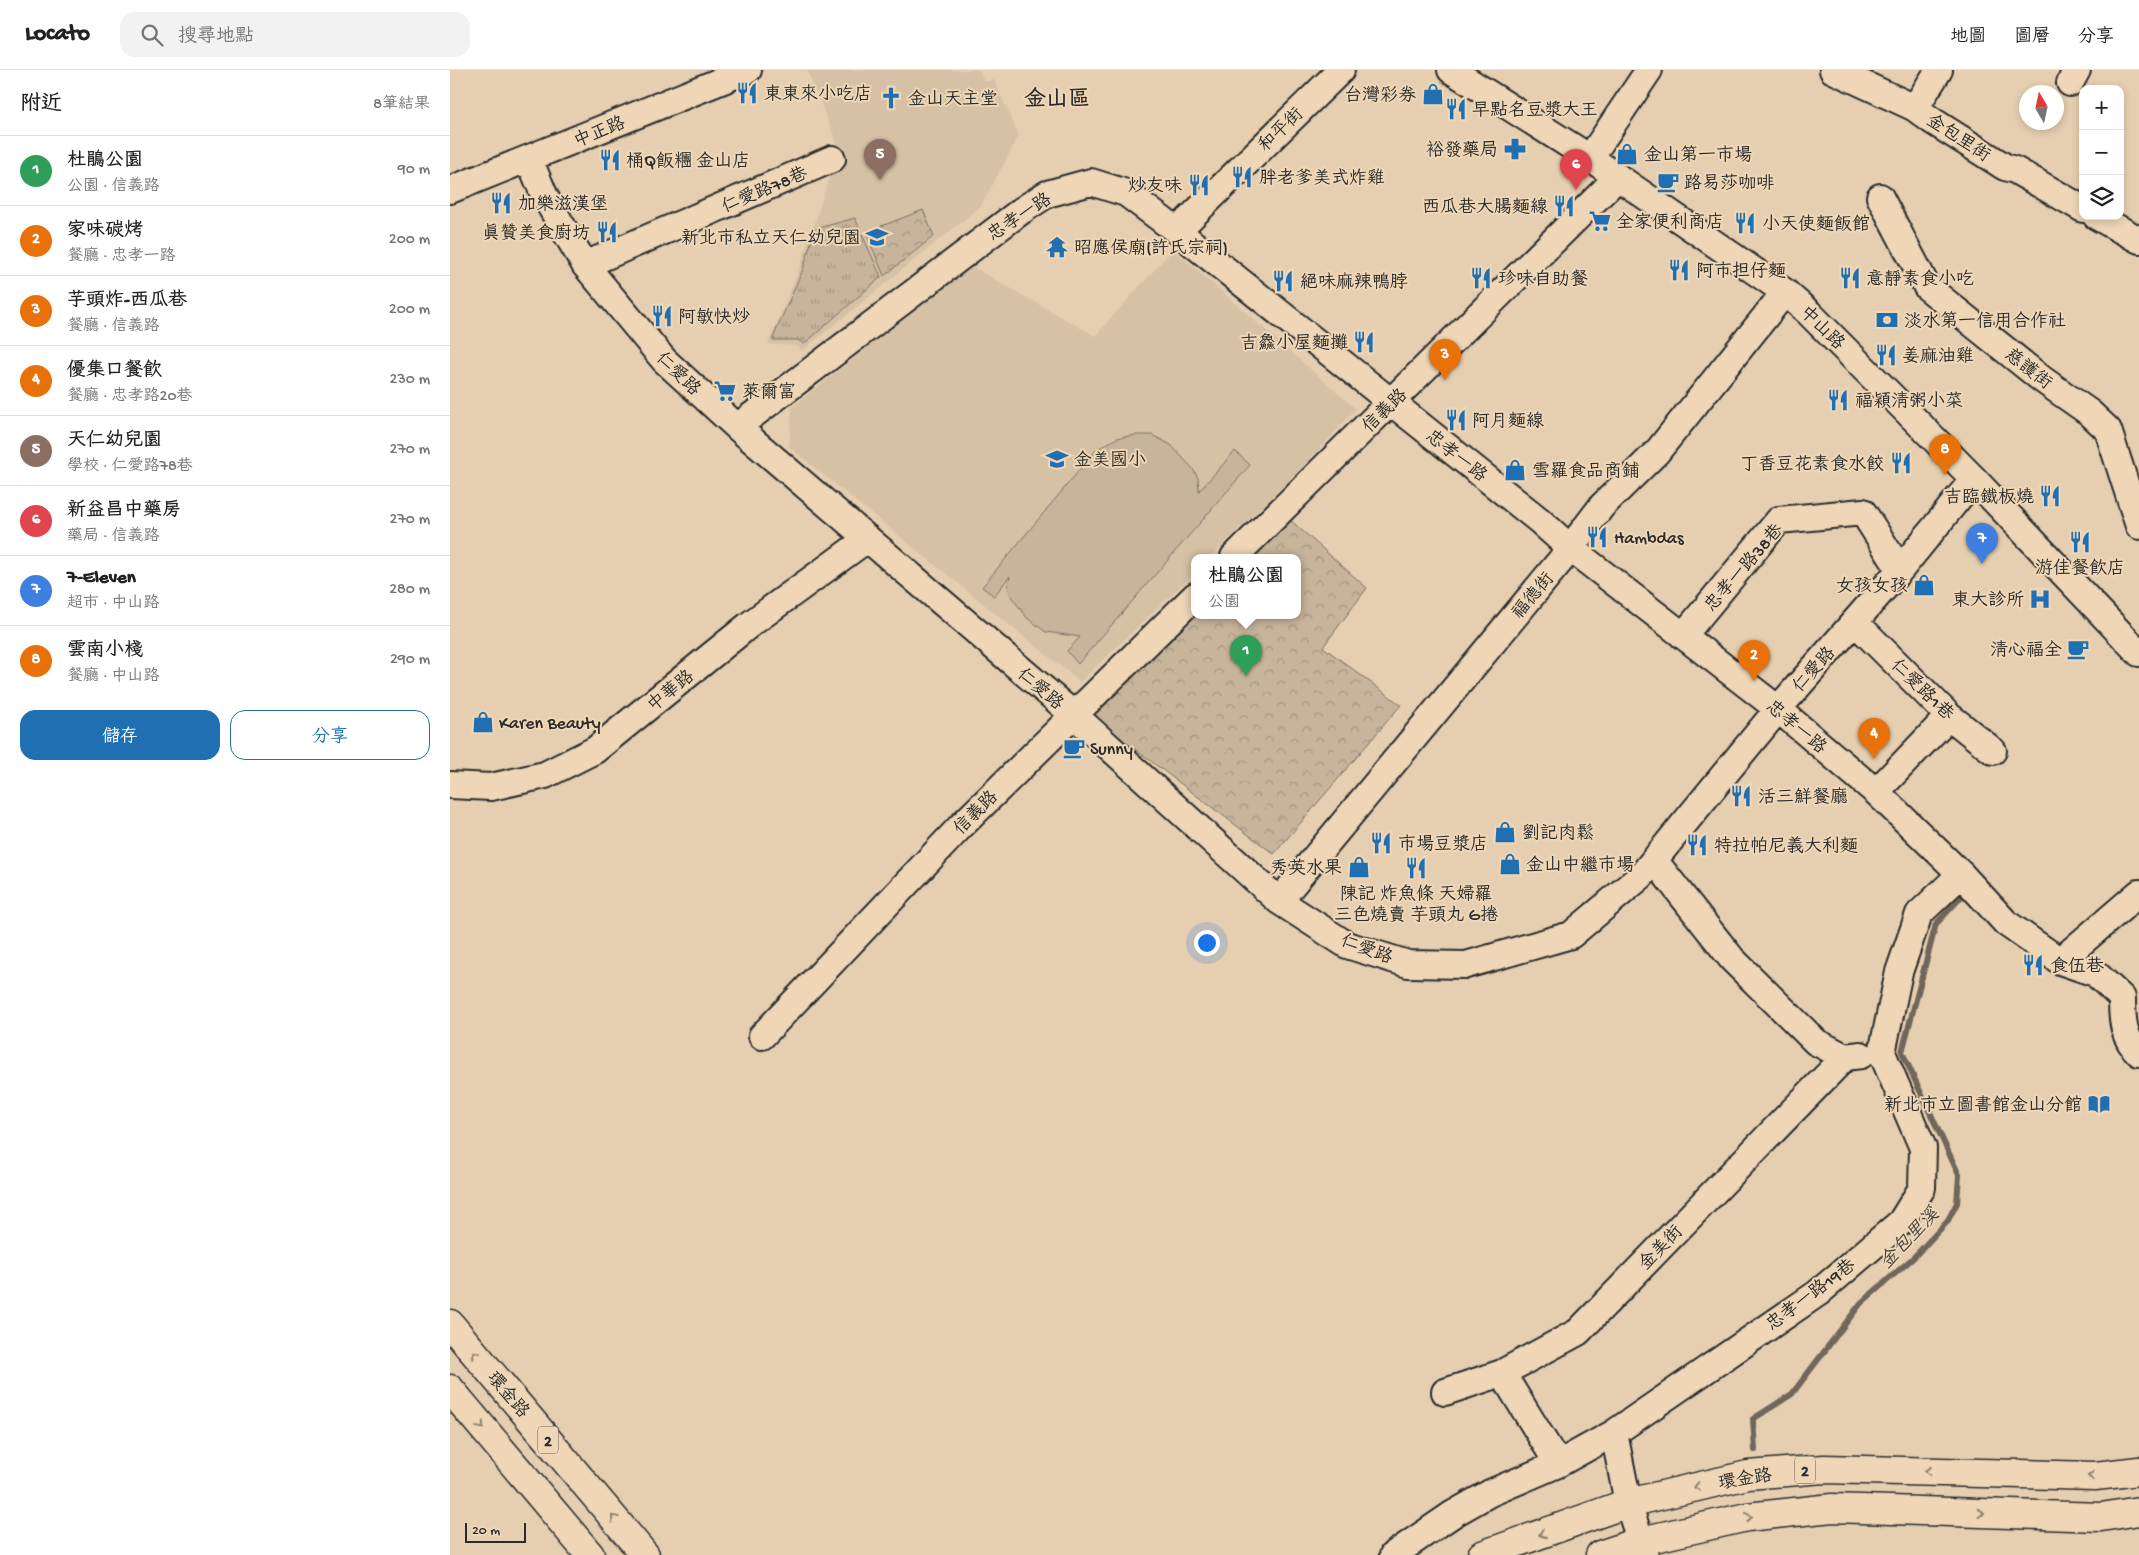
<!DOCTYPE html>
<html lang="zh-TW">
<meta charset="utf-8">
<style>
:root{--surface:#fff;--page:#f2f2f2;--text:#202124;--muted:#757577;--line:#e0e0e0;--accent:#1f6fb2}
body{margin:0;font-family:"Gochi Hand","LXGW WenKai TC",sans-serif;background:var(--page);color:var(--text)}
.controls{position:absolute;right:15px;top:15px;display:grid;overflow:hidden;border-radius:10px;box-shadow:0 2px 8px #0003}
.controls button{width:45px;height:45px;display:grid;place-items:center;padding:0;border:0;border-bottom:1px solid var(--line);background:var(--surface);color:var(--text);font:25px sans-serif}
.compass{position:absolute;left:1569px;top:15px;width:45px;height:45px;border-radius:50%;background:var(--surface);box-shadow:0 2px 8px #0003;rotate:351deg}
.scale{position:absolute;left:15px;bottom:12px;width:61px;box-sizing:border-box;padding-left:5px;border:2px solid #2b2b2b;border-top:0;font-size:14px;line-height:18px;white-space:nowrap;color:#2b2b2b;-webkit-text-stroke:4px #eed6b6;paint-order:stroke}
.you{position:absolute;left:756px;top:872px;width:18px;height:18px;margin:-12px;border:4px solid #fff;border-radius:50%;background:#1a73e8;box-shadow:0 0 0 8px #1a73e833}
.badge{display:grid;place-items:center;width:32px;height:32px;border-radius:50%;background:var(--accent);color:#fff;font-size:16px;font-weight:700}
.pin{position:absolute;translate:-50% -41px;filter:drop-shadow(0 1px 2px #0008)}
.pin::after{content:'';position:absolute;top:26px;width:18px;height:15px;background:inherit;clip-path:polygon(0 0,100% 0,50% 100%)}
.popup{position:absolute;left:741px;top:484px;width:110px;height:65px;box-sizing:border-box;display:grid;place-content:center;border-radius:10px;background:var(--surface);filter:drop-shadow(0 1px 4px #0005);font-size:16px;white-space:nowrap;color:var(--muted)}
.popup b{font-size:19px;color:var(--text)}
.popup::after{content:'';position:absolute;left:50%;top:100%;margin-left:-10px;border:10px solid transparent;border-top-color:var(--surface)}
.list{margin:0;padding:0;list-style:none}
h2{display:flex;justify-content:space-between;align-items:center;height:65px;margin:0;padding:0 20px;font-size:21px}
h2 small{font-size:16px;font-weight:400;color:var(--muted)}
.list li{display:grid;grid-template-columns:32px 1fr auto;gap:15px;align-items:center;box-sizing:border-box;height:70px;padding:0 20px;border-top:1px solid var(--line)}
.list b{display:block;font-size:19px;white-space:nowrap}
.list p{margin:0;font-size:16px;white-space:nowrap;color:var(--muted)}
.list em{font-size:16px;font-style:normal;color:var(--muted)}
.actions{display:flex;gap:10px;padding:15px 20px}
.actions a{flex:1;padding:11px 0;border:1px solid var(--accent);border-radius:15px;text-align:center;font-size:18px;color:var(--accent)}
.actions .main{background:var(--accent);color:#fff}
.icon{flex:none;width:28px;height:28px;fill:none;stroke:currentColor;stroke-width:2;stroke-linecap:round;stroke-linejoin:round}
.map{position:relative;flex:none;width:1689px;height:1485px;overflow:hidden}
header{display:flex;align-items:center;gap:30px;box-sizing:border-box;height:70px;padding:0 25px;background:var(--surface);border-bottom:1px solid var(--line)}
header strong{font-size:24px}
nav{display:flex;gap:28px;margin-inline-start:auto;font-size:18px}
.search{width:350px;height:45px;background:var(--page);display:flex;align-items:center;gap:12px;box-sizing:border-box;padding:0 18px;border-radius:15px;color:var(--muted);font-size:19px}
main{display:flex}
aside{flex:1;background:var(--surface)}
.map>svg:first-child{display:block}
.built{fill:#d6c1a5}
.grass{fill:url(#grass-tufts);stroke:#7a7063}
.park{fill:url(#park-crowns);stroke:#7a7063}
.pitch{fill:#c8b49b;stroke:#7a7063}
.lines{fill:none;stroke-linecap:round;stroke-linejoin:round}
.stream{stroke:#6f665b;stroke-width:6}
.minor-casing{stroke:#2b2b2b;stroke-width:30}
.major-casing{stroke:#2b2b2b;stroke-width:31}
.minor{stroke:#eed6b6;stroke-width:26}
.major{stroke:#eed6b6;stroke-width:28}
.oneway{stroke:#8c8070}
.labels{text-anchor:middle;stroke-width:4;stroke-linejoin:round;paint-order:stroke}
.shield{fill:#eed6b6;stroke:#665e55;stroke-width:1}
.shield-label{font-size:16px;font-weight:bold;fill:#2b2b2b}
.poi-label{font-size:18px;fill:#2b2b2b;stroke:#eed6b6;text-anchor:start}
.street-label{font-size:18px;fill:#2b2b2b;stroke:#eed6b6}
.water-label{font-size:19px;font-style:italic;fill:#47443f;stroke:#eed6b6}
.district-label{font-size:22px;font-weight:bold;fill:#2b2b2b;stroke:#eed6b6}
</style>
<header>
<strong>Locato</strong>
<div class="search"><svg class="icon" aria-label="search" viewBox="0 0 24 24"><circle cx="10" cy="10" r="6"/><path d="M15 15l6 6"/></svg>搜尋地點</div>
<nav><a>地圖</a><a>圖層</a><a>分享</a></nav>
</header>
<main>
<aside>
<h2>附近<small>8筆結果</small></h2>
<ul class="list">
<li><span class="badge" style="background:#2e9e5b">1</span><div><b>杜鵑公園</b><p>公園 · 信義路</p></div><em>90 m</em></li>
<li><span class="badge" style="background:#e8710a">2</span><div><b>家味碳烤</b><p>餐廳 · 忠孝一路</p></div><em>200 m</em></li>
<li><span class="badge" style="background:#e8710a">3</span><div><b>芋頭炸-西瓜巷</b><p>餐廳 · 信義路</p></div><em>200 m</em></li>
<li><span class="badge" style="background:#e8710a">4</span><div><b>優集口餐飲</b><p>餐廳 · 忠孝路20巷</p></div><em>230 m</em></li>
<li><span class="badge" style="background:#8d6e63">5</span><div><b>天仁幼兒園</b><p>學校 · 仁愛路78巷</p></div><em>270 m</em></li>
<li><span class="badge" style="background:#e0444e">6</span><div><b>新益昌中藥房</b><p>藥局 · 信義路</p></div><em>270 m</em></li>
<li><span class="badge" style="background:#3f7fe0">7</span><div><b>7-Eleven</b><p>超市 · 中山路</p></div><em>280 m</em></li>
<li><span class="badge" style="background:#e8710a">8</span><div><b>雲南小棧</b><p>餐廳 · 中山路</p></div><em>290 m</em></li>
</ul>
<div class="actions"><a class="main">儲存</a><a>分享</a></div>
</aside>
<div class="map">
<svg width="1689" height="1485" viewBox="0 0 1689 1485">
<defs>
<pattern id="grass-tufts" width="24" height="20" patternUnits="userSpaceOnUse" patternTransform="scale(1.25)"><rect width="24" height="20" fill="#c8b49b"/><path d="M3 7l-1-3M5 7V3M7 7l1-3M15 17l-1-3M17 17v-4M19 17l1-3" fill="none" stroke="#a3937f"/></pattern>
<pattern id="park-crowns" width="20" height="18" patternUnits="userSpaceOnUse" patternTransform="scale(1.25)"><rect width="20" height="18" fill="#c8b49b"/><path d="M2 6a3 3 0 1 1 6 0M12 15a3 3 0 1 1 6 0" fill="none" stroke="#a3937f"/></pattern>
</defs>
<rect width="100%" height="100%" fill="#e6cfb0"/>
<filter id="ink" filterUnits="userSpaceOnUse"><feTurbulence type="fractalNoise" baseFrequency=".02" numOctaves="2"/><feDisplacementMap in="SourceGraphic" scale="10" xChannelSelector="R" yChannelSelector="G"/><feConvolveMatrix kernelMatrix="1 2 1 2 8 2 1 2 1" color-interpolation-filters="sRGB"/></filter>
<g filter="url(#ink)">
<path class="built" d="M357,0h172l5,12 10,-2 25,56 -38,70 -179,145 -5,-5 -29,-2 32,-77 39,-119z
M723,179l183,160 -57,62 -89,86h-15v15l-115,110 -291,-235 3,-40 179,-141 124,70z"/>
<path class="grass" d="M405,148l26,59 -77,67 -6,-4h-26l31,-71 12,-40z"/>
<path class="park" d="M473,140l11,26 -50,40 -18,-44z
M838,448l79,70 -44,59 78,58 -127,149 -183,-138 104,-105v4h102v-58h-49z"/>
<path class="pitch" d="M687,365h15l19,10 22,24 5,9 1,13 36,-40 15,14 -172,199 -11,-13 13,-14 -34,-5 -19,-14 -16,-22 -3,-9 2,-11 -16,20 -12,-9 114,-137 21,-12z"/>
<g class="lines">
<path class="stream" d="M1305,1380l-2,-31 39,-25 69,-91 52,-45 34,-36 10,-19 2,-28 -57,-123 34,-128 25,-27"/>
<g class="minor-casing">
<path id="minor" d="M1001,0l139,88 195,134 24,21 165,166 165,174
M1383,0l82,38 16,12 74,47 10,3 68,39
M1620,13l7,-13
M1465,38l24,-38
M1140,88l59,-88
M79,89l16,38 40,68 79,95 73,67 337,288 205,186 68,44 61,19 58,1 105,-30 70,-59 137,-167 122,-139 74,-91
M0,120l298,-120
M1430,127l47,90 116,93 47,33 18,17 31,96
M1646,146l43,24
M727,161l164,-161
M135,195l247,-106
M287,357l284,-216 26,-17 44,-12 35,11 51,38 363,290 30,27 208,161 98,83 85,82 45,49 54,38 79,-68
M784,487l384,-380
M1406,553l93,93 44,35
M1233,566l96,-116 84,-8 37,58
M0,715l41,2 54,-12 50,-25 154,-125 118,-86
M1426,722l73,-76
M1204,790l78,99 84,83 29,15 16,-2
M829,831l282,-341 41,-54 55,-54 128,-160
M1610,891l35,12 27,25c0,21 1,40 17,55
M312,966l199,-210 234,-230
M1052,1303l56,91
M995,1322l57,-19 76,-41 267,-275
M943,1485l60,-41 37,-21 68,-29 56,-31
M1195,1485l-17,-52 -14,-70 204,-140 83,-71 21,-34 1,-40 -41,-95 17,-81 20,-58 42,-40"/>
</g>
<g class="major-casing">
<path id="major" d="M0,1254l195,231
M0,1319l140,166
M1032,1485l146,-52 120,-28 76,-6 271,7 44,-5
M1150,1485l41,-14 106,-24 85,-9 269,9 38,-6"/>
</g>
<use href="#minor" class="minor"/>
<use href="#major" class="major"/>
</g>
<defs><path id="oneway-chevron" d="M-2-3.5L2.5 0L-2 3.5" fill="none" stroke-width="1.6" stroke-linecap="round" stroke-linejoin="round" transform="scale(1.25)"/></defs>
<g class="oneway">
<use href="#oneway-chevron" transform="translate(25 1284) rotate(-130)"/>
<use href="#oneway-chevron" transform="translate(31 1356) rotate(50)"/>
<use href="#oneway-chevron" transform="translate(1478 1401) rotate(-178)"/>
<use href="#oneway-chevron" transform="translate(1641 1406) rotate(179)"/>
<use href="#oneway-chevron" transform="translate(1247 1417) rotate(167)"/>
<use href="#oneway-chevron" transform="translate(1531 1443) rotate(2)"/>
<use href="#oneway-chevron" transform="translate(1299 1447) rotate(-9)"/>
<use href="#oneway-chevron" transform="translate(164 1448) rotate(-130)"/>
<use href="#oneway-chevron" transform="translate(1092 1464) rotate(160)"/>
</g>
</g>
<defs>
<g id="restaurant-bare" transform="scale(1.725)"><path d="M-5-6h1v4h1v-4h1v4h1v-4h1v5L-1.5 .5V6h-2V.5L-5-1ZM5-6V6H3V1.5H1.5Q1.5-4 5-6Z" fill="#1f6fb2" stroke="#eed6b6" stroke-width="2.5" paint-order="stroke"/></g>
<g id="shop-bare" transform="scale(1.725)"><path d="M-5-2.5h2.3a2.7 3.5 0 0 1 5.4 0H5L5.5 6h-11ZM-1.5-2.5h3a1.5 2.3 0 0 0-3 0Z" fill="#1f6fb2" stroke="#eed6b6" stroke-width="2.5" paint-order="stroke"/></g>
<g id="church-bare" transform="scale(1.725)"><path d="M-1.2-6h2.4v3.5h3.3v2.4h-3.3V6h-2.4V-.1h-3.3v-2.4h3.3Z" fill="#1f6fb2" stroke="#eed6b6" stroke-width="2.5" paint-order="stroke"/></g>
<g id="pharmacy-bare" transform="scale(1.725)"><path d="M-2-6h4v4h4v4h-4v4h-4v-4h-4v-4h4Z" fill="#1f6fb2" stroke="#eed6b6" stroke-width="2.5" paint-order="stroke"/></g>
<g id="cafe-bare" transform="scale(1.725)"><path d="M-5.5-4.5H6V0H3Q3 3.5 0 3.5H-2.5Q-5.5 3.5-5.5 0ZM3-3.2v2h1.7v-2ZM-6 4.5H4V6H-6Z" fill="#1f6fb2" stroke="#eed6b6" stroke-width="2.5" paint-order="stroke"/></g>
<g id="supermarket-bare" transform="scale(1.725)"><path d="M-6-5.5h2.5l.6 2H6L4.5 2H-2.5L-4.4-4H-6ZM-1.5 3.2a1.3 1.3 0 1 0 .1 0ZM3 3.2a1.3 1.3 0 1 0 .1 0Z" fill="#1f6fb2" stroke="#eed6b6" stroke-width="2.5" paint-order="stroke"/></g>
<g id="school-bare" transform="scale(1.725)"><path d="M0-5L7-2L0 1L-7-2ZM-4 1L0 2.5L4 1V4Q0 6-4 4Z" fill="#1f6fb2" stroke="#eed6b6" stroke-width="2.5" paint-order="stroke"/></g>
<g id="temple-bare" transform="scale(1.725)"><path d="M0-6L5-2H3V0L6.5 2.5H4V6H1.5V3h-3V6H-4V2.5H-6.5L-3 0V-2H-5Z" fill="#1f6fb2" stroke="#eed6b6" stroke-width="2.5" paint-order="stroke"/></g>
<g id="bank-bare" transform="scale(1.725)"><path d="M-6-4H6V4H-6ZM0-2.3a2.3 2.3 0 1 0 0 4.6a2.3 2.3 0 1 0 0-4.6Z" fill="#1f6fb2" stroke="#eed6b6" stroke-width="2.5" paint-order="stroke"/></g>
<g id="hospital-bare" transform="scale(1.725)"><path d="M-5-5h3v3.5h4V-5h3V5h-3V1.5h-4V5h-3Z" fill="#1f6fb2" stroke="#eed6b6" stroke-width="2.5" paint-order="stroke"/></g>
<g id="library-bare" transform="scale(1.725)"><path d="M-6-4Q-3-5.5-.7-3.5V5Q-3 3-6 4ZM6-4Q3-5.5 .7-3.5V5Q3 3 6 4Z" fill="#1f6fb2" stroke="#eed6b6" stroke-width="2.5" paint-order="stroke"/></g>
</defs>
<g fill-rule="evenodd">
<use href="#restaurant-bare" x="297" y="23"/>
<use href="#shop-bare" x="983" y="24"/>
<use href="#church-bare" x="441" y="28"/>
<use href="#restaurant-bare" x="1006" y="39"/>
<use href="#pharmacy-bare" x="1065" y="79"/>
<use href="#shop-bare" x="1177" y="84"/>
<use href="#restaurant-bare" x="160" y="90"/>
<use href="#restaurant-bare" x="792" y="107"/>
<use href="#cafe-bare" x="1218" y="112"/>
<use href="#restaurant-bare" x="749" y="115"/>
<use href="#restaurant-bare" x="51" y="133"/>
<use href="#restaurant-bare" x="1114" y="136"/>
<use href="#supermarket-bare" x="1150" y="151"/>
<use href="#restaurant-bare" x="1295" y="153"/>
<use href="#restaurant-bare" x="157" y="162"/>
<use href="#school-bare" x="427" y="167"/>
<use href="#temple-bare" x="607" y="177"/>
<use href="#restaurant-bare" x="1229" y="200"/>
<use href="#restaurant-bare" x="1031" y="208"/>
<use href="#restaurant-bare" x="1400" y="208"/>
<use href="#restaurant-bare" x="833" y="211"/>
<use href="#restaurant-bare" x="212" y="246"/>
<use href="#bank-bare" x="1437" y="250"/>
<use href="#restaurant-bare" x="914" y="272"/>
<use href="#restaurant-bare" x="1436" y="285"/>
<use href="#supermarket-bare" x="275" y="321"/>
<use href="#restaurant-bare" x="1388" y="330"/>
<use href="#restaurant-bare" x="1006" y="350"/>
<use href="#school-bare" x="607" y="389"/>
<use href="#restaurant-bare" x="1451" y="393"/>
<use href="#shop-bare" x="1065" y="400"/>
<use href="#restaurant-bare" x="1600" y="426"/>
<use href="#restaurant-bare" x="1147" y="467"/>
<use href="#restaurant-bare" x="1630" y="472"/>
<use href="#shop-bare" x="1474" y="515"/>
<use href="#hospital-bare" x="1590" y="529"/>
<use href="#cafe-bare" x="1628" y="579"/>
<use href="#shop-bare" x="33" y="652"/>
<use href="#cafe-bare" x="624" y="678"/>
<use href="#restaurant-bare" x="1291" y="726"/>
<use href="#shop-bare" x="1055" y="762"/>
<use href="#restaurant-bare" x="931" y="773"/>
<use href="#restaurant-bare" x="1247" y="775"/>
<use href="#shop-bare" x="1060" y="794"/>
<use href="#shop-bare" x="909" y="797"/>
<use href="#restaurant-bare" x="966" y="798"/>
<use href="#restaurant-bare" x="1583" y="895"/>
<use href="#library-bare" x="1649" y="1034"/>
</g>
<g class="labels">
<g class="shield">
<rect x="88" y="1356.5" width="20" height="27" rx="4"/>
<rect x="1345" y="1386.5" width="20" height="27" rx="4"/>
</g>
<g class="shield-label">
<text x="98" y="1376">2</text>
<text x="1355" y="1406">2</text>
</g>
<g class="poi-label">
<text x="314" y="29">東東來小吃店</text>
<text x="966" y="30" text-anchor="end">台灣彩券</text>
<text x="458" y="34">金山天主堂</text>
<text x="1022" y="45">早點名豆漿大王</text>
<text x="1048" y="85" text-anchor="end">裕發藥局</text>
<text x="1194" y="90">金山第一市場</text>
<text x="176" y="96">桶Q飯糰 金山店</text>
<text x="809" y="113">胖老爹美式炸雞</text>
<text x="1234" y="118">路易莎咖啡</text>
<text x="732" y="121" text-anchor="end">炒友味</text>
<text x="68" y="139">加樂滋漢堡</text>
<text x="1098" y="142" text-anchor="end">西瓜巷大腸麵線</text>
<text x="1166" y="157">全家便利商店</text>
<text x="1312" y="159">小天使麵飯館</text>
<text x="140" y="168" text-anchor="end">真贊美食廚坊</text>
<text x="411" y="173" text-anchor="end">新北市私立天仁幼兒園</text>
<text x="624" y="183">昭應侯廟(許氏宗祠)</text>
<text x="1246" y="206">阿市担仔麵</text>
<text x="1048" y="214">珍味自助餐</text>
<text x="1416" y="214">意靜素食小吃</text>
<text x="850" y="217">絕味麻辣鴨脖</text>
<text x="228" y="252">阿敏快炒</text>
<text x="1454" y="256">淡水第一信用合作社</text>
<text x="898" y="278" text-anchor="end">吉鱻小屋麵攤</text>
<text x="1452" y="291">姜麻油雞</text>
<text x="292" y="327">萊爾富</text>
<text x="1405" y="336">福穎清粥小菜</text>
<text x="1022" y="356">阿月麵線</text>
<text x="624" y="395">金美國小</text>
<text x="1434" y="399" text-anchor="end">丁香豆花素食水餃</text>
<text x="1082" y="406">雪羅食品商鋪</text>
<text x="1584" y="432" text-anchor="end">吉臨鐵板燒</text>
<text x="1164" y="473">Hambdas</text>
<text x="1630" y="503" text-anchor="middle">游佳餐飲店</text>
<text x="1458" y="521" text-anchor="end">女孩女孩</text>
<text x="1574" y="535" text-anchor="end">東大診所</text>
<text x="1612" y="585" text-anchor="end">清心福全</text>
<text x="49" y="658">Karen Beauty</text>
<text x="640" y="684">Sunny</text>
<text x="1308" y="732">活三鮮餐廳</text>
<text x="1072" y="768">劉記肉鬆</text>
<text x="948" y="779">市場豆漿店</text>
<text x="1264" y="781">特拉帕尼義大利麵</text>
<text x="1076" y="800">金山中繼市場</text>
<text x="892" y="803" text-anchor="end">秀英水果</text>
<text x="966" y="829" text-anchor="middle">陳記 炸魚條 天婦羅<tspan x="966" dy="21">三色燒賣 芋頭丸 G捲</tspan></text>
<text x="1600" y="901">食伍巷</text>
<text x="1632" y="1040" text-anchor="end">新北市立圖書館金山分館</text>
</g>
<g class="street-label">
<text transform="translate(830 59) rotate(-44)" y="6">和平街</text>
<text transform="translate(149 61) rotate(-22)" y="6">中正路</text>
<text transform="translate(1509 67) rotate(33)" y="6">金包里街</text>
<text transform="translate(314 119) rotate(-23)" y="6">仁愛路78巷</text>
<text transform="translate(569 146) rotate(-33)" y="6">忠孝一路</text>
<text transform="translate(1373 257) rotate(44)" y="6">中山路</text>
<text transform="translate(1579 298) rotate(38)" y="6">慈護街</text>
<text transform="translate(229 303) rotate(44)" y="6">仁愛路</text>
<text transform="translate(934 340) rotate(-44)" y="6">信義路</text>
<text transform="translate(1007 385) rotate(38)" y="6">忠孝一路</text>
<text transform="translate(1293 497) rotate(-49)" y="6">忠孝一路38巷</text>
<text transform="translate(1082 525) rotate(-50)" y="6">福德街</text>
<text transform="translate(1363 599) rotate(-48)" y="6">仁愛路</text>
<text transform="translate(591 618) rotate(40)" y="6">仁愛路</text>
<text transform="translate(1473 619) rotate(44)" y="6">仁愛路1巷</text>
<text transform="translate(220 620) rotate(-39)" y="6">中華路</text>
<text transform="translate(1347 656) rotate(40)" y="6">忠孝一路</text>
<text transform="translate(525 742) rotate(-45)" y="6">信義路</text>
<text transform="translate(917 878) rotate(21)" y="6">仁愛路</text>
<text transform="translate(1210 1177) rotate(-46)" y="6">金美街</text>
<text transform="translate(1360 1224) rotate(-37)" y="6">忠孝一路19巷</text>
<text transform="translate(59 1324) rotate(50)" y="6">環金路</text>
<text transform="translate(1295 1408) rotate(-9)" y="6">環金路</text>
</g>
<g class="water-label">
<text transform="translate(1458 1167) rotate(-46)" y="7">金包里溪</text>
</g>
<g class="district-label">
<text x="607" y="35">金山區</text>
</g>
</g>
</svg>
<div class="controls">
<button>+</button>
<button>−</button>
<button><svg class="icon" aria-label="layers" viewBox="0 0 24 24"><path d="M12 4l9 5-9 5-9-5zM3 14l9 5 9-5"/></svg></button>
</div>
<svg class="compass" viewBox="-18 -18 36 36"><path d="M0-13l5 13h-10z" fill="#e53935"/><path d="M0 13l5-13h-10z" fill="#757577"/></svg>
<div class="scale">20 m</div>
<div class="you"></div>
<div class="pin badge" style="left:796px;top:606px;background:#2e9e5b">1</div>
<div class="popup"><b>杜鵑公園</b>公園</div>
<div class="pin badge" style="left:1304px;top:611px;background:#e8710a">2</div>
<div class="pin badge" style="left:995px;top:310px;background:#e8710a">3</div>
<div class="pin badge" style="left:1424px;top:689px;background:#e8710a">4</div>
<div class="pin badge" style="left:430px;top:110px;background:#8d6e63">5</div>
<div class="pin badge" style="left:1126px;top:120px;background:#e0444e">6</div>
<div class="pin badge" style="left:1532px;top:494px;background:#3f7fe0">7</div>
<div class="pin badge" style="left:1495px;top:405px;background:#e8710a">8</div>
</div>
</main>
